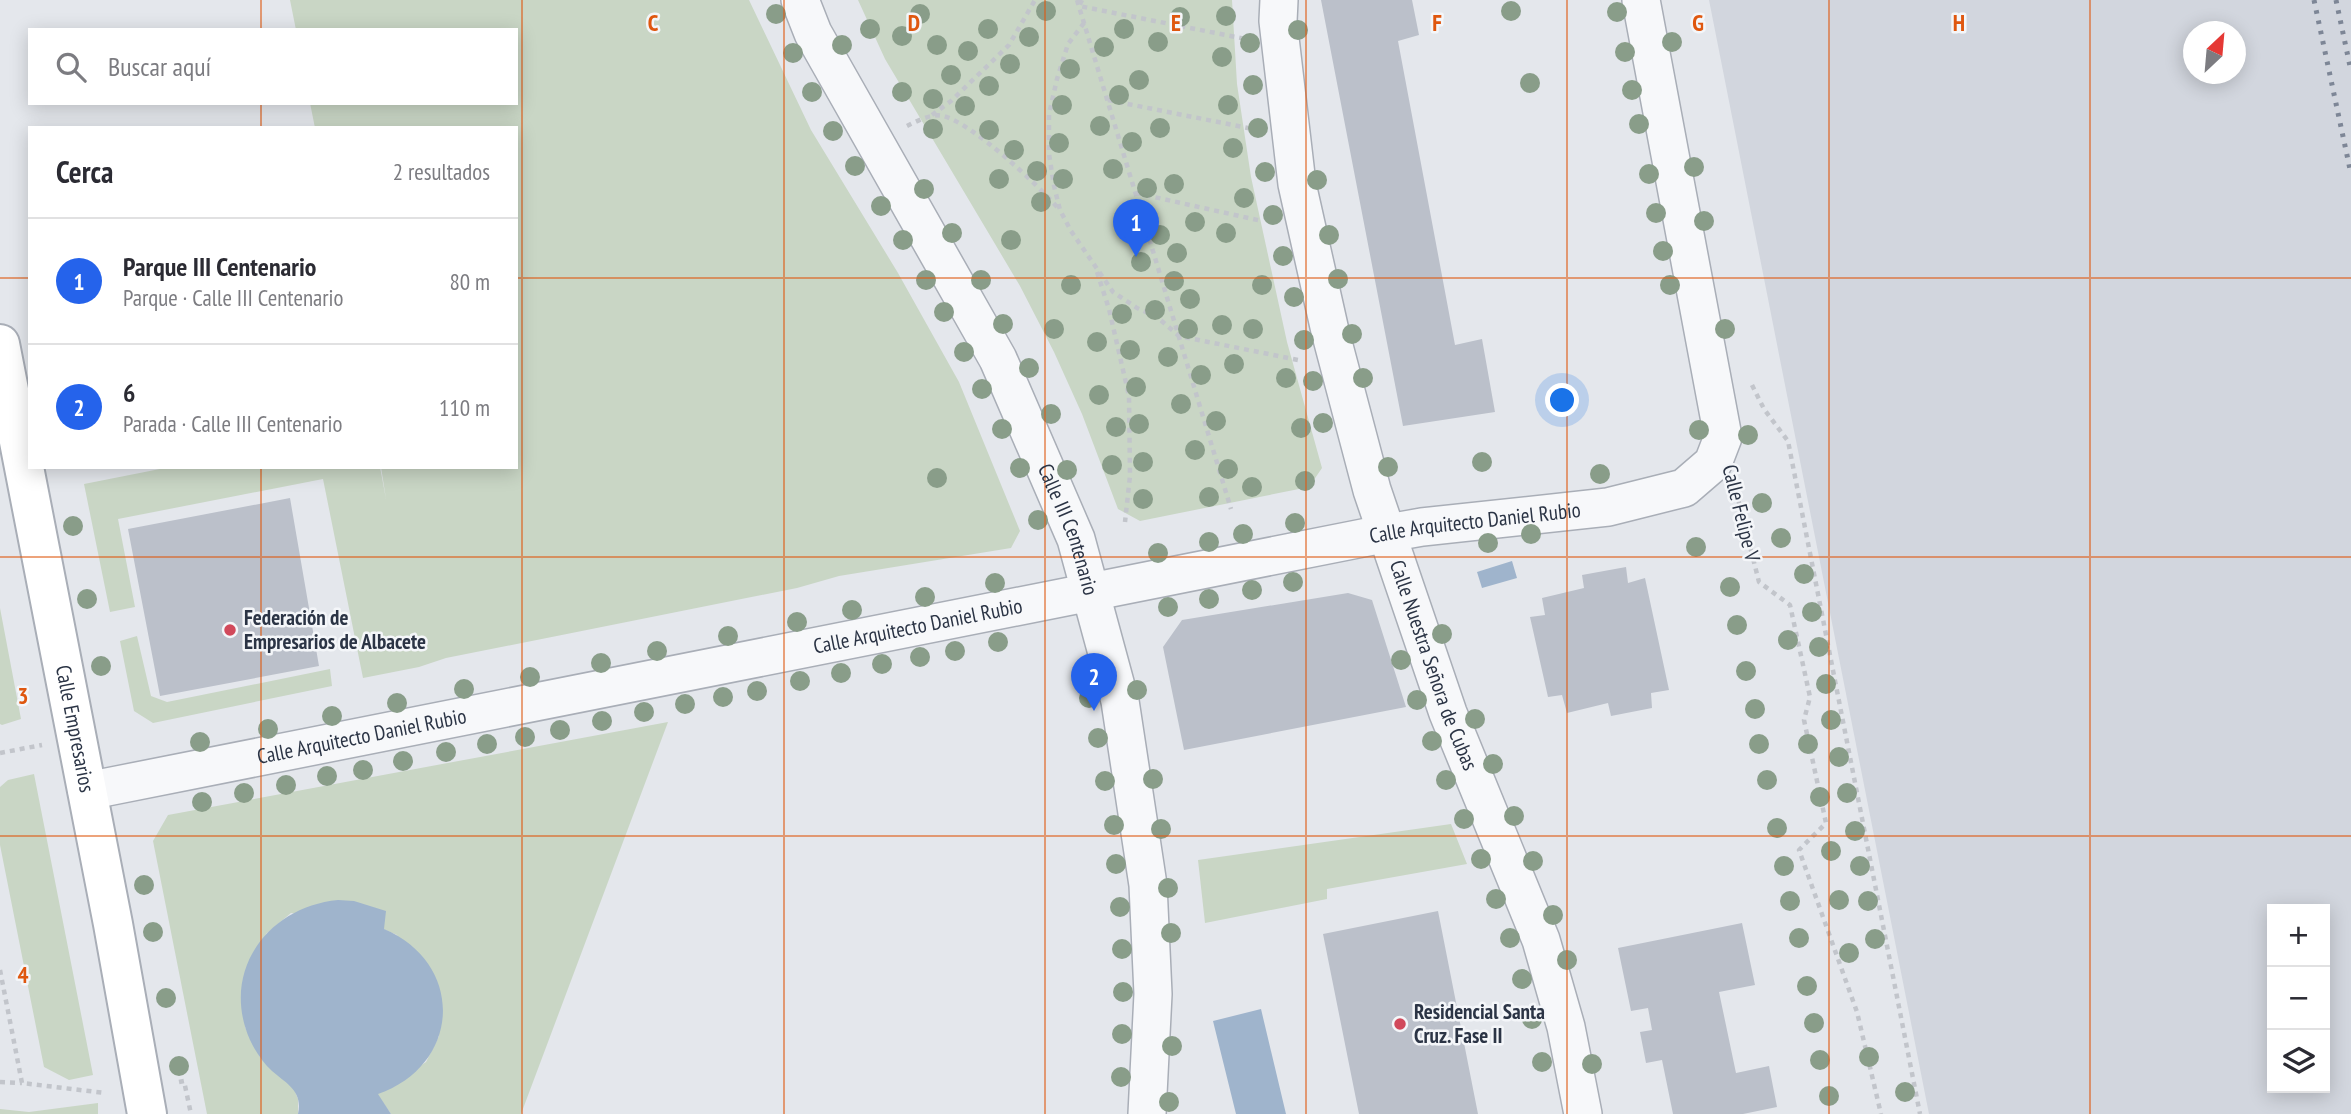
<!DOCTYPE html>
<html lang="es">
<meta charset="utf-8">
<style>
:root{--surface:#fff;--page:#f7f7f7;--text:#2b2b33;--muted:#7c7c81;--line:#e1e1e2;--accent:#2563eb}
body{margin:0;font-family:"PT Sans Narrow",sans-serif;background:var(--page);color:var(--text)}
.controls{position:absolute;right:21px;bottom:21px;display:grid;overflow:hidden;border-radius:0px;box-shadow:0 4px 18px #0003}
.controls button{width:63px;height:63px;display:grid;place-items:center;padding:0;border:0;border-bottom:2px solid var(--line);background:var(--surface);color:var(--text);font:35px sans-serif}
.compass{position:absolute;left:2183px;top:21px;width:63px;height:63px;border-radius:50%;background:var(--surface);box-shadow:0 4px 18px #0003;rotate:26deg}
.you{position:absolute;left:1563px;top:401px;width:24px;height:24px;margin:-18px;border:5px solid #fff;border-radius:50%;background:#1a73e8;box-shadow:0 0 0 10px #1a73e833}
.badge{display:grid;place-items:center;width:46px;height:46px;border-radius:50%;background:var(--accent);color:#fff;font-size:23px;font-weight:700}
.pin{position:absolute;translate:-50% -58px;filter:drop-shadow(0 2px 4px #0008)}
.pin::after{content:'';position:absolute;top:37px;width:24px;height:21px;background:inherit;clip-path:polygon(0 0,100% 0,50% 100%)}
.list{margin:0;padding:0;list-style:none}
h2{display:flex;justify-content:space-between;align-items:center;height:91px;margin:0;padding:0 28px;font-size:30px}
h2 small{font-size:23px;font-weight:400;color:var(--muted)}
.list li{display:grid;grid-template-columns:46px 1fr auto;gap:21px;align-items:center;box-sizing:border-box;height:126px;padding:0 28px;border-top:2px solid var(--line)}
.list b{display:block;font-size:26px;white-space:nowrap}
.list p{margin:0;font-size:23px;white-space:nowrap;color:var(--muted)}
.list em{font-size:23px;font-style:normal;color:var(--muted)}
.icon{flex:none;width:38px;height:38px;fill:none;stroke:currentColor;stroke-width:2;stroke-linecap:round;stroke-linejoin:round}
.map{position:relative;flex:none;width:2351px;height:1114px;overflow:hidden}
.search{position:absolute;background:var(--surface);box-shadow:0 4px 18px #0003;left:28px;top:28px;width:490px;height:77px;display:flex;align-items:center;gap:18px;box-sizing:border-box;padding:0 24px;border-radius:0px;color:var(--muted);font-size:26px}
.panel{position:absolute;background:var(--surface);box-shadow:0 4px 18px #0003;left:28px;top:126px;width:490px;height:343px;border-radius:0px}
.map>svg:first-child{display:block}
.built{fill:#d2d6de;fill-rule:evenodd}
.green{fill:#c9d6c5}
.water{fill:#9fb4cc}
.building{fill:#bbc0ca}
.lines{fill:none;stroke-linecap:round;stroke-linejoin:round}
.street-casing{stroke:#a9aeb7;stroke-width:40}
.secondary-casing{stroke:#a9aeb7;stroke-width:42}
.path{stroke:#c2c5cb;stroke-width:4.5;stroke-dasharray:5 5;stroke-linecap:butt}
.street{stroke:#f7f8fa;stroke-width:37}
.secondary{stroke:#fff;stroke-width:38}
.rail{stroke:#7d8696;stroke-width:5;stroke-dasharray:3.5 7;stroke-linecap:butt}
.tree{fill:#899d89}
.grid{fill:none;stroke:#df570f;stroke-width:2;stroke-opacity:0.55}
.poi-dot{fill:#d1495b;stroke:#f4f6f9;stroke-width:2.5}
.labels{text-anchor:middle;stroke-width:5;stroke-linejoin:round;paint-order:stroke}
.street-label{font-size:21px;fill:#2b3445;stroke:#f4f6f9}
.poi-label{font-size:21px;font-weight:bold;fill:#2b3445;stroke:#f4f6f9;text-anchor:start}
.grid-label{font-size:23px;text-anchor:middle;font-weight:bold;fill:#df570f;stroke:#f4f6f9;stroke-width:5;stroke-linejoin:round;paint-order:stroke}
</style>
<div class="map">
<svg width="2351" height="1114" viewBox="0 0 2351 1114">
<rect width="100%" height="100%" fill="#e4e7ec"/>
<path class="built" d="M1709,0h642v1114h-422zM2194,32h42v42h-42zM2272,909h53v179h-53z"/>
<path class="green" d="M290,0h459l62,130 87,143 61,109 61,149 -9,17 -172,28 -42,12 -351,70 -27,9 -56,11 -40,-199 -205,40 17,88 -25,5 -26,-128 86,-17h210l6,32 -5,-32h135v-339h-201l-5,-25h206v-73h-220z
M858,0h374l5,84 14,93 36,165 35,126 -13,19 -169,34 -22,-12 -36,-95 -28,-62 -34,-66 -135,-227z
M0,608l21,111 -19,6 -2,-1z
M137,636l14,60 16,6 163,-33 2,17 -179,37 -19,-12 -14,-70z
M668,722l-147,392h-130l-14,-20 49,-32 13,-26 -42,-101 -14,-6 -92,-16 -25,21 -21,93 15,30 34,32 4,10v15h-91l-54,-273 15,-26z
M34,774l59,301 -24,5 -25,-13 -44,-222v-58l8,-7z
M1451,824l16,40 -140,25v10l-122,24 -7,-63z
M98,1103v11h-98v-5l29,3z"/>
<path class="water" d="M1512,561l5,17 -35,10 -5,-16z
M338,900l16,1 32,10 -2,18c82,35 77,136 -6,165l13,20h-93c5,-23 -11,-30 -26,-43 -9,-8 -17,-20 -22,-31 -30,-68 17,-133 88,-140z
M1261,1009l25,105h-50l-23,-93z"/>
<path class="building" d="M1321,0h91l7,35 -21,6 57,304 27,-6 13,73 -92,14z
M290,498l29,168 -159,30 -32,-167z
M1626,567l2,16 17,-5 24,112 -18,3 1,15 -41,8 -3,-13 -41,10 -5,-18 -14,2 -18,-80 15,-2 -3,-17 42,-10 -2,-13z
M1348,593l24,7 34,107 -222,43 -21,-103 19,-27z
M1438,911l40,203h-119l-36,-180z
M1742,923l13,62 -36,7 17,81 33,-7 8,41 -34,7h-70l-11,-54 -16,3 -6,-31 12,-2 -4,-22 -17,3 -13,-63z"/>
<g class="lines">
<g class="street-casing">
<g id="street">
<path id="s1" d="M800,0l13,33 185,326 78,180 44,162 28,184 5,109 -6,120"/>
<path id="s2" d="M1279,0l-1,21 19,163 33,147 42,159 76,223 93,227 25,87 17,87"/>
<path id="s3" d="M87,791l1301,-258 34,-6 186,-20 76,-19 29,-25 10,-26 -82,-437"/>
</g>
</g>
<g class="secondary-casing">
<g id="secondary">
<path id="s4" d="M0,344l113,580 34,190"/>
</g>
</g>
<path class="path" d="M1077,0l154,509
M1082,0l-3,6 167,33
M1084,23l-16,21 -11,35 -8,35v40l5,32 6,24 11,21 42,61 24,16 20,9 22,19 119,24
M1108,100l145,29
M932,115l19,-14 58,-56 26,-45
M907,126c10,-5 25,-13 36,-10 29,7 94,68 115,92
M1136,193l126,28
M1097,272l12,37 20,87 1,80 -5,46
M1752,385l12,24 24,32 132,673
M1736,491l23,91 31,23 20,92 -6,23 22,103 -27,27 58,162 24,102
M0,753l42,-8
M0,970l22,113 83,10
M0,1082l22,1
M179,1082l5,-1 7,33"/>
<use href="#street" class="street"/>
<use href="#secondary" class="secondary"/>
<path class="rail" d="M2314,0l37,174
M2336,0l15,71"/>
</g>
<g class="tree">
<circle cx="1046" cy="11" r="10"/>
<circle cx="1511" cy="11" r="10"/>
<circle cx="1617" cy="12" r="10"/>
<circle cx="776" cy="14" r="10"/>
<circle cx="920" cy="14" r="10"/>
<circle cx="1226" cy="16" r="10"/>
<circle cx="1180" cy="17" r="10"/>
<circle cx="870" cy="29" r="10"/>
<circle cx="988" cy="29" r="10"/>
<circle cx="1124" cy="29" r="10"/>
<circle cx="1298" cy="30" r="10"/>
<circle cx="902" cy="36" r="10"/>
<circle cx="1029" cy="37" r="10"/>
<circle cx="1158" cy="42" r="10"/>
<circle cx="1672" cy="42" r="10"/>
<circle cx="1250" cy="43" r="10"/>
<circle cx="842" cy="45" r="10"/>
<circle cx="937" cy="45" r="10"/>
<circle cx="1104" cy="47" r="10"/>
<circle cx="968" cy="51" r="10"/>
<circle cx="1625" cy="52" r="10"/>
<circle cx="793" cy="53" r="10"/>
<circle cx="1222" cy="57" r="10"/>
<circle cx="1010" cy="64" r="10"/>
<circle cx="1070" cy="69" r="10"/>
<circle cx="951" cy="75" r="10"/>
<circle cx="1139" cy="80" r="10"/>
<circle cx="1530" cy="83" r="10"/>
<circle cx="1253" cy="85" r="10"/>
<circle cx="989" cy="86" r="10"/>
<circle cx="1632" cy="90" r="10"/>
<circle cx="812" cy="92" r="10"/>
<circle cx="902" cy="92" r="10"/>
<circle cx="1119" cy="95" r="10"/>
<circle cx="933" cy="99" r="10"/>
<circle cx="1062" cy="105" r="10"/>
<circle cx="1228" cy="105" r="10"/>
<circle cx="965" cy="106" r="10"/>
<circle cx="1639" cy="124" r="10"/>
<circle cx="1100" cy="126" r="10"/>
<circle cx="1160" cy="128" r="10"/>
<circle cx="1258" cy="128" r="10"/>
<circle cx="933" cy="129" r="10"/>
<circle cx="989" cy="130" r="10"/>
<circle cx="833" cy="131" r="10"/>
<circle cx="1132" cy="142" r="10"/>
<circle cx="1059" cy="143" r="10"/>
<circle cx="1233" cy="148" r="10"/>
<circle cx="1014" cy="150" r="10"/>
<circle cx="855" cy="166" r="10"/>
<circle cx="1694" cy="167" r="10"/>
<circle cx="1113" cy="169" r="10"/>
<circle cx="1037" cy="171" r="10"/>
<circle cx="1265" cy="172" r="10"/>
<circle cx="1649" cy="174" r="10"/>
<circle cx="999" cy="179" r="10"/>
<circle cx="1063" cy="179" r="10"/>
<circle cx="1317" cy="180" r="10"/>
<circle cx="1174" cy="184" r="10"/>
<circle cx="1147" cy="188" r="10"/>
<circle cx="924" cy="189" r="10"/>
<circle cx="1244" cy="198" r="10"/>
<circle cx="1041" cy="202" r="10"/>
<circle cx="881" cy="206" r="10"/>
<circle cx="1656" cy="213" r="10"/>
<circle cx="1273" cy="215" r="10"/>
<circle cx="1127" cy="216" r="10"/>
<circle cx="1704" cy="221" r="10"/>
<circle cx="1195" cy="222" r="10"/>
<circle cx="952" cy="233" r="10"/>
<circle cx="1226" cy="233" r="10"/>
<circle cx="1160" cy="235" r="10"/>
<circle cx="1329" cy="235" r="10"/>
<circle cx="903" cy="240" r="10"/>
<circle cx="1011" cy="240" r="10"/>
<circle cx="1663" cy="251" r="10"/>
<circle cx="1177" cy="253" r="10"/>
<circle cx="1283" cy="256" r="10"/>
<circle cx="1141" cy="262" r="10"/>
<circle cx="1338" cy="279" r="10"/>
<circle cx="926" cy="280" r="10"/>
<circle cx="981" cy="280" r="10"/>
<circle cx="1174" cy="281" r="10"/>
<circle cx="1071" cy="285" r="10"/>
<circle cx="1262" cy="285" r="10"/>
<circle cx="1670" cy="285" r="10"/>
<circle cx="1294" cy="297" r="10"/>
<circle cx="1190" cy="299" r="10"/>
<circle cx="1155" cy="310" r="10"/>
<circle cx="944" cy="312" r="10"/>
<circle cx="1122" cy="314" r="10"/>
<circle cx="1003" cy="324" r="10"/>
<circle cx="1222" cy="325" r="10"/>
<circle cx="1054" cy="329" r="10"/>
<circle cx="1188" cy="329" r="10"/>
<circle cx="1253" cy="329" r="10"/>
<circle cx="1725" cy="329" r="10"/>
<circle cx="1352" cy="334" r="10"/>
<circle cx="1304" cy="340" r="10"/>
<circle cx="1097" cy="342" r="10"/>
<circle cx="1130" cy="350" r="10"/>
<circle cx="964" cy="352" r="10"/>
<circle cx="1168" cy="357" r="10"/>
<circle cx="1234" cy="364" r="10"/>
<circle cx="1029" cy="368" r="10"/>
<circle cx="1201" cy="375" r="10"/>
<circle cx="1286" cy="378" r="10"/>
<circle cx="1363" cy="378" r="10"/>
<circle cx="1313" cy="381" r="10"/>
<circle cx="1136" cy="387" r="10"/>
<circle cx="982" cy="389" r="10"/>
<circle cx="1099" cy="395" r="10"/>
<circle cx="1181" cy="404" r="10"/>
<circle cx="1051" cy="414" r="10"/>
<circle cx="1216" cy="421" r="10"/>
<circle cx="1323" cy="423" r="10"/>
<circle cx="1139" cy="424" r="10"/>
<circle cx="1116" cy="427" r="10"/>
<circle cx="1301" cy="428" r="10"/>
<circle cx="1002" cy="429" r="10"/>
<circle cx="1699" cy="430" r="10"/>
<circle cx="1748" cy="435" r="10"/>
<circle cx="1195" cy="450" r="10"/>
<circle cx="1143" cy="462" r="10"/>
<circle cx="1482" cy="462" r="10"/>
<circle cx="1112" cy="465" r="10"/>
<circle cx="1388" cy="467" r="10"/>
<circle cx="1020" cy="468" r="10"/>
<circle cx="1228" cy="469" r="10"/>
<circle cx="1067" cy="470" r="10"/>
<circle cx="1600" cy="474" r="10"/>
<circle cx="937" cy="478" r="10"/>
<circle cx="1305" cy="481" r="10"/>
<circle cx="1252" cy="487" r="10"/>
<circle cx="1209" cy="497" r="10"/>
<circle cx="1143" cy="499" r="10"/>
<circle cx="1762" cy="503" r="10"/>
<circle cx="1038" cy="520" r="10"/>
<circle cx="1295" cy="523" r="10"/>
<circle cx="73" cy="526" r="10"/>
<circle cx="1243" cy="534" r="10"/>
<circle cx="1531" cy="534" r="10"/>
<circle cx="1781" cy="538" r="10"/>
<circle cx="1209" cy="542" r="10"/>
<circle cx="1488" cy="543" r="10"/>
<circle cx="1696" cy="547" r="10"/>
<circle cx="1158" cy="553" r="10"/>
<circle cx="1804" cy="574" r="10"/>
<circle cx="1293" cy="582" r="10"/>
<circle cx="995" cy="583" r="10"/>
<circle cx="1730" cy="587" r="10"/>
<circle cx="1252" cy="590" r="10"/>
<circle cx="925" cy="597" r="10"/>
<circle cx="87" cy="599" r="10"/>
<circle cx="1209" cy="599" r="10"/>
<circle cx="1168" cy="607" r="10"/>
<circle cx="852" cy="610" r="10"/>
<circle cx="1812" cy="612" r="10"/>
<circle cx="797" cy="622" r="10"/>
<circle cx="1737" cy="625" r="10"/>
<circle cx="1442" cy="634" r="10"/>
<circle cx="728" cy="636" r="10"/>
<circle cx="1788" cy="640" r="10"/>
<circle cx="998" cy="642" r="10"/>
<circle cx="1819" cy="647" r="10"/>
<circle cx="657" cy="651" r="10"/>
<circle cx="955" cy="651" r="10"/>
<circle cx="920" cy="657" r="10"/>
<circle cx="1401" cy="660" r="10"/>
<circle cx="601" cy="663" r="10"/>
<circle cx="882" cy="664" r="10"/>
<circle cx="101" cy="666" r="10"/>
<circle cx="1746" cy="671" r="10"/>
<circle cx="841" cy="673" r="10"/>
<circle cx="530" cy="677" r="10"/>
<circle cx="800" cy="681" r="10"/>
<circle cx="1826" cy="684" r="10"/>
<circle cx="464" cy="689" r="10"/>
<circle cx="1137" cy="690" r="10"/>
<circle cx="757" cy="691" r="10"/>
<circle cx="723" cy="697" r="10"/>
<circle cx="1089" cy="698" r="10"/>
<circle cx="1417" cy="700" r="10"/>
<circle cx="397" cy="703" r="10"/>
<circle cx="685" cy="704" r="10"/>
<circle cx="1755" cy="709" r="10"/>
<circle cx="644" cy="712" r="10"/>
<circle cx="332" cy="716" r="10"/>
<circle cx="1475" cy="719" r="10"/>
<circle cx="1831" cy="720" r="10"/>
<circle cx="602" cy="721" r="10"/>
<circle cx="268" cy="729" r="10"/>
<circle cx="560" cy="730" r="10"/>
<circle cx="525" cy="737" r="10"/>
<circle cx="1098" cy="738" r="10"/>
<circle cx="1432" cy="741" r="10"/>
<circle cx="200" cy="742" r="10"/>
<circle cx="487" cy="744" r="10"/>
<circle cx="1759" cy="744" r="10"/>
<circle cx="1808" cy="744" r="10"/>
<circle cx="446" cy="752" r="10"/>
<circle cx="1839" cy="757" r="10"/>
<circle cx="403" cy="761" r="10"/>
<circle cx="1493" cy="764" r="10"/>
<circle cx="363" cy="770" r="10"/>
<circle cx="327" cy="776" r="10"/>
<circle cx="1153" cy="779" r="10"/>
<circle cx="1446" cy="780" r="10"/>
<circle cx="1767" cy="780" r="10"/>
<circle cx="1105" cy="781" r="10"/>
<circle cx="286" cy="785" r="10"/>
<circle cx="244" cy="793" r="10"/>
<circle cx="1847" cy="793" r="10"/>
<circle cx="1820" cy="797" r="10"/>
<circle cx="202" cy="802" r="10"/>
<circle cx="1514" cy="816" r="10"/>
<circle cx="1464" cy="819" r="10"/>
<circle cx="1114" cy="825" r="10"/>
<circle cx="1777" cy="828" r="10"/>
<circle cx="1161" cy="829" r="10"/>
<circle cx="1855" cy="831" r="10"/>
<circle cx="1831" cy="851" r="10"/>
<circle cx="1481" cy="859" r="10"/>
<circle cx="1533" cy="861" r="10"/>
<circle cx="1116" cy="864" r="10"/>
<circle cx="1784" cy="866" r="10"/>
<circle cx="1860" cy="866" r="10"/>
<circle cx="144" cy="885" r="10"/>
<circle cx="1168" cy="888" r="10"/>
<circle cx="1496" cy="899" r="10"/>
<circle cx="1839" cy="900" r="10"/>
<circle cx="1790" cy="901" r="10"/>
<circle cx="1868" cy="901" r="10"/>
<circle cx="1120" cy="907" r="10"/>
<circle cx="1553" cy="915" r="10"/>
<circle cx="153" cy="932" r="10"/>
<circle cx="1171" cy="933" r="10"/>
<circle cx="1510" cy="938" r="10"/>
<circle cx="1799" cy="938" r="10"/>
<circle cx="1875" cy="939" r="10"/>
<circle cx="1122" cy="949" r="10"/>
<circle cx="1849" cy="953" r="10"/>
<circle cx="1567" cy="960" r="10"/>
<circle cx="1522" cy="979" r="10"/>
<circle cx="1807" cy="986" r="10"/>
<circle cx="1123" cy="992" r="10"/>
<circle cx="166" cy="998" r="10"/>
<circle cx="1532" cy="1019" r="10"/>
<circle cx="1814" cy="1023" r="10"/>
<circle cx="1122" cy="1034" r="10"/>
<circle cx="1172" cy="1046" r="10"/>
<circle cx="1869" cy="1057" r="10"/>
<circle cx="1820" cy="1060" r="10"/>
<circle cx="1542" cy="1062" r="10"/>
<circle cx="1592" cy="1064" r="10"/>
<circle cx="179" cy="1066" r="10"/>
<circle cx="1121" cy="1077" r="10"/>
<circle cx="1905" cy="1092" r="10"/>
<circle cx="1829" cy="1096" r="10"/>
<circle cx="1169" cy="1102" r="10"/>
</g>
<path class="grid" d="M261,0v30M522,0v1114M784,0v1114M1045,0v1114M1306,0v1114M1567,0v1114M1829,0v1114M2090,0v1114M261,103v25M0,278h30M516,278h1835M261,467v647M0,557h2351M0,836h2351"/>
<g class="poi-dot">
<circle cx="230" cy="630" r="7"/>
<circle cx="1400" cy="1024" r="7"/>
</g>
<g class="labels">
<g class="street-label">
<text transform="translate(1741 513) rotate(76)" y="7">Calle Felipe V</text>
<text dy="7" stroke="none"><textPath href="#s3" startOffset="1414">Calle Arquitecto Daniel Rubio</textPath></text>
<text dy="7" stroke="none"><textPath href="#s1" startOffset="595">Calle III Centenario</textPath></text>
<text dy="7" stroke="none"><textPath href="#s3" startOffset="847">Calle Arquitecto Daniel Rubio</textPath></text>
<text dy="7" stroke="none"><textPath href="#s2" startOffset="686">Calle Nuestra Señora de Cubas</textPath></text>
<text dy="7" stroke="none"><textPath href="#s4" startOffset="392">Calle Empresarios</textPath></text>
<text dy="7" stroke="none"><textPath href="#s3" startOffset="280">Calle Arquitecto Daniel Rubio</textPath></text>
</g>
<g class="poi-label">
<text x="244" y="625">Federación de<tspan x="244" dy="24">Empresarios de Albacete</tspan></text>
<text x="1414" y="1019">Residencial Santa<tspan x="1414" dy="24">Cruz. Fase II</tspan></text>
</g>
</g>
<g class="grid-label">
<text x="653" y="31">C</text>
<text x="914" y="31">D</text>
<text x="1176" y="31">E</text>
<text x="1437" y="31">F</text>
<text x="1698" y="31">G</text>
<text x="1959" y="31">H</text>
<text x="23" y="704">3</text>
<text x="23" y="983">4</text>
</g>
</svg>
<div class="controls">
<button>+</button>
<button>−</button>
<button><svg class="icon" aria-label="layers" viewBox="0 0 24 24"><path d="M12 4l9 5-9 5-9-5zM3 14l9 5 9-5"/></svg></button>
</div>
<svg class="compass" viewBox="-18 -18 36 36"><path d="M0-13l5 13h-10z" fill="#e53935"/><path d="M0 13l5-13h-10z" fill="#7c7c81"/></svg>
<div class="you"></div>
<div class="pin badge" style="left:1136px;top:257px">1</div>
<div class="pin badge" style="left:1094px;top:711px">2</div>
<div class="search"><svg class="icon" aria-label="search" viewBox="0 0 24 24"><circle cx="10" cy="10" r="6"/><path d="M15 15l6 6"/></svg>Buscar aquí</div>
<section class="panel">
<h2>Cerca<small>2 resultados</small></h2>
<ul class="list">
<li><span class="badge">1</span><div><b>Parque III Centenario</b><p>Parque · Calle III Centenario</p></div><em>80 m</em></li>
<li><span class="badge">2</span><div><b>6</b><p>Parada · Calle III Centenario</p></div><em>110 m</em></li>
</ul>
</section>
</div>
